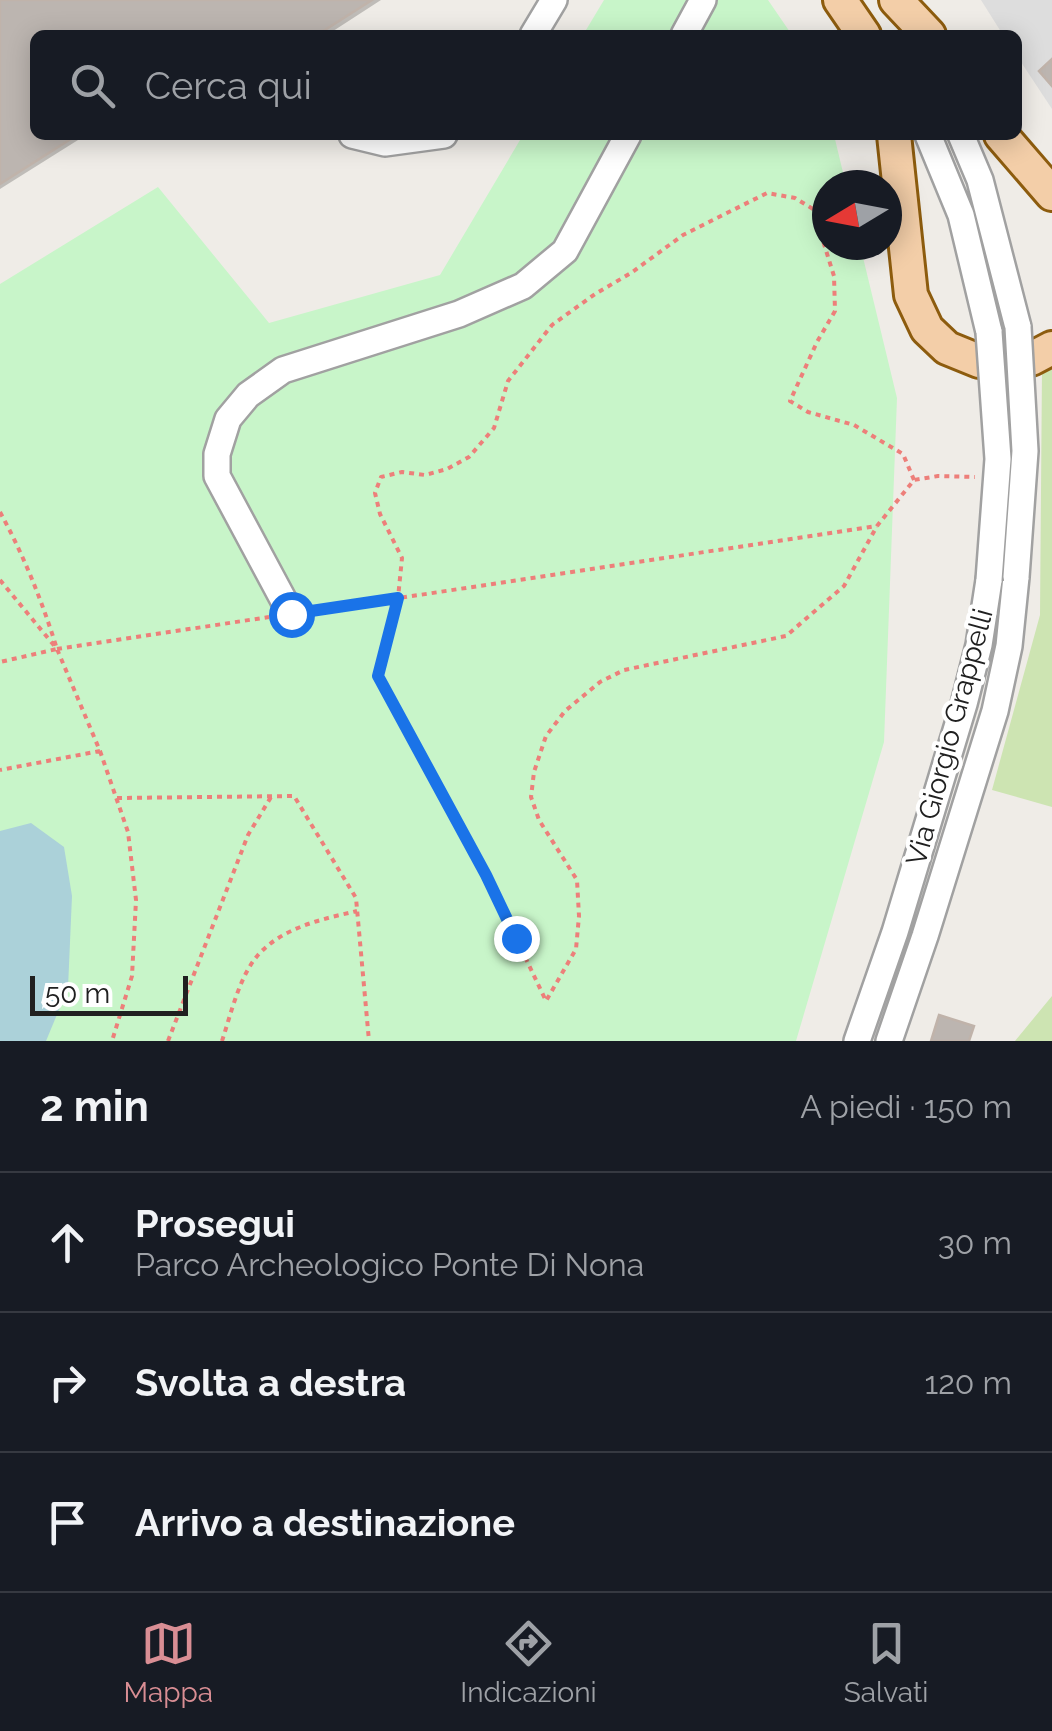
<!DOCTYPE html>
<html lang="it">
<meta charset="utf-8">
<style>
:root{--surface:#171b24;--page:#242831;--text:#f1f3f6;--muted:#9ea1a6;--line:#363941;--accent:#d98e94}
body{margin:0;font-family:Raleway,sans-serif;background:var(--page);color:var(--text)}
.compass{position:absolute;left:812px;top:170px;width:90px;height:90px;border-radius:50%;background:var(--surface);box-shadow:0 5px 25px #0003;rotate:260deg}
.scale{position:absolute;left:30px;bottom:25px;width:158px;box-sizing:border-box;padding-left:10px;border:5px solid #202020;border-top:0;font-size:28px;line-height:35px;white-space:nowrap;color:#202020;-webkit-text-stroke:8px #fff;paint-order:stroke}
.stop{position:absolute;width:30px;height:30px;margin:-22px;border:8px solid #1a73e8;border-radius:50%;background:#fff}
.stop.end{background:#1a73e8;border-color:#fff;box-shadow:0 2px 10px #0008}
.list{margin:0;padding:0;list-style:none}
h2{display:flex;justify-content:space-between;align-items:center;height:130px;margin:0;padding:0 40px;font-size:42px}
h2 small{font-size:32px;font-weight:400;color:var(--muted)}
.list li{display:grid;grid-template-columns:65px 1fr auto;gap:30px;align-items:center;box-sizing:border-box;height:140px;padding:0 40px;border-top:2px solid var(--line)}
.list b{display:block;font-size:38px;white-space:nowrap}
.list p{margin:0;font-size:32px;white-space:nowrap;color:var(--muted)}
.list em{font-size:32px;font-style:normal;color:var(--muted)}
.icon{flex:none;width:55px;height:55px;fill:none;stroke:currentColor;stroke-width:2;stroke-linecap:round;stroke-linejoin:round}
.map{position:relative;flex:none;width:1052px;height:1041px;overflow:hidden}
.search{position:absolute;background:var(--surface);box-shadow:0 5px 25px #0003;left:30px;right:30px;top:30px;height:110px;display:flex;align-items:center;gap:25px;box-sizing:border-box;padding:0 35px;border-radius:15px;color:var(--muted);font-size:38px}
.sheet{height:550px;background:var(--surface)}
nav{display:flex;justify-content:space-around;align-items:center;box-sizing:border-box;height:140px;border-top:2px solid var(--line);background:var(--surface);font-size:28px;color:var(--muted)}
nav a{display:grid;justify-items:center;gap:5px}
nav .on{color:var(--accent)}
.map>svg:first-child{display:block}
.residential{fill:#ddd}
.grass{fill:#cde4b2}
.park{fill:#c8f5c9}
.water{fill:#abd1d9}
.shadow{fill:#0003}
.building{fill:#bcb5b0;stroke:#c0b3aa;stroke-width:2.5}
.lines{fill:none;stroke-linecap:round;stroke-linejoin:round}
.minor-casing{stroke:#a1a1a1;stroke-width:30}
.major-casing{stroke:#8d5c0e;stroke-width:38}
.path{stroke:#ed7f7a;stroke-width:4;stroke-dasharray:5 5;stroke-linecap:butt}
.minor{stroke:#fff;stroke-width:25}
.major{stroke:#f3cea8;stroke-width:32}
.minor-bridge-casing{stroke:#a1a1a1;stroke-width:30;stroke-linecap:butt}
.minor-bridge{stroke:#fff;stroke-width:25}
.route{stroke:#1a73e8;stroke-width:12}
.labels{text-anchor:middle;stroke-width:8;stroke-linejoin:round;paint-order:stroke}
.street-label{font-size:28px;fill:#202020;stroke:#fff}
</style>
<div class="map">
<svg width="1052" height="1041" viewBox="0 0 1052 1041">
<rect width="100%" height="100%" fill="#efece7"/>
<path class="residential" d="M981,0h71v109l-35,-53v-21h-14z"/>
<path class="grass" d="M1052,357v450l-60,-17 48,-175 2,-246z
M1052,996v45h-37z"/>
<path class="park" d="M604,0h164l24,35h-209z
M523,135h311l12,50h-19v60h33l37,153 -13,344 -88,299h-796v-757l158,-97 111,136 171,-48z"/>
<path class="water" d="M31,823l33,24 8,49 -4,92 -22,53h-46v-210z"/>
<path class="shadow" d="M0,0h381l-54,35h-292v100h51l-86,54z"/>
<path class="building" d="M0,0h372l-55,35h-282v100h42l-77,49z
M1052,59v27l-13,-15z
M939,1015l35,11 -5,15h-38z"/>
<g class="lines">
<g class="minor-casing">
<path id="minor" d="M533,35l21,-35
M684,35l19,-35
M352,135l33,8 59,-8
M928,135l33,80 28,117
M961,135l19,45 38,147
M291,614l-74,-138v-22l11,-35 20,-24 35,-25 176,-56 64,-28 42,-35 63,-116
M857,1041l38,-109 69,-228 15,-59 10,-65
M889,1041l36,-105 70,-225 14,-65 7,-69"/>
</g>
<g class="major-casing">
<path id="major" d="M840,0l24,35
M896,0l33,35
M894,135l17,160 16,34 20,19 32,13 52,-2 21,-11
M1001,135l51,59"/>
</g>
<path class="path" d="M914,480l-11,-26 -49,-29 -46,-13 -18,-11 27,-59 18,-31 -1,-35 -21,-67 -18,-11 -28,-5 -84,42 -52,38 -36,21 -43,31 -44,56 -14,47 -25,29 -22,12 -22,6 -23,-3 -21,5 -6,16 5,21 22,44 -4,40 -20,78 108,199 60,126 30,-52 3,-33 -2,-36 -38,-60 -8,-23 3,-25 12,-36 19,-25 35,-29 24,-12 162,-34 58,-50 33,-60 37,-46 24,-4 37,1
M0,512c24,44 42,89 57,137l-57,13
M0,580l57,69 43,102 -100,19
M313,611l564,-85
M57,649l212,-32
M100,751l28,81 8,68 -4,76 -20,65
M117,798l177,-2 62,102 13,143
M168,1041l80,-206 23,-38
M222,1041c9,-27 17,-64 36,-86 25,-28 65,-36 99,-44"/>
<use href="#minor" class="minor"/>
<use href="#major" class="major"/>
<g class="minor-bridge-casing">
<path id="minor-bridge" d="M989,332l9,127 -9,121
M1016,577l9,-126 -7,-124"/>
</g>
<use href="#minor-bridge" class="minor-bridge"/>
</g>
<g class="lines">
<path class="route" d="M291,614l107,-16 -20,78 108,199 30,63"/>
</g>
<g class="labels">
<g class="street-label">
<text transform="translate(949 737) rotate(-75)" y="10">Via Giorgio Grappelli</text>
</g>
</g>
</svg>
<svg class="compass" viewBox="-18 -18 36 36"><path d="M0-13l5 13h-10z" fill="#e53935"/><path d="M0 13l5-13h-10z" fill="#9ea1a6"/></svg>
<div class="scale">50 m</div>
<div class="stop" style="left:291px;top:614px"></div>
<div class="stop end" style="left:516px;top:938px"></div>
<div class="search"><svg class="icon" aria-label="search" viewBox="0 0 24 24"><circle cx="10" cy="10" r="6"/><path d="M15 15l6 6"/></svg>Cerca qui</div>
</div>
<section class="sheet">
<h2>2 min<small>A piedi · 150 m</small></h2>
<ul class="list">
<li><svg class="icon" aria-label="ahead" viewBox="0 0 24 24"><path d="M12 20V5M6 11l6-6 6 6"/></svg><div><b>Prosegui</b><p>Parco Archeologico Ponte Di Nona</p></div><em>30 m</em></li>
<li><svg class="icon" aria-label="right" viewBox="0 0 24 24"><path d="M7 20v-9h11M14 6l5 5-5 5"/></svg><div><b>Svolta a destra</b></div><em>120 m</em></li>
<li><svg class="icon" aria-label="arrive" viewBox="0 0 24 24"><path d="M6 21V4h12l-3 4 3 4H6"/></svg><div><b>Arrivo a destinazione</b></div></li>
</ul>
</section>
<nav>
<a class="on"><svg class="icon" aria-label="map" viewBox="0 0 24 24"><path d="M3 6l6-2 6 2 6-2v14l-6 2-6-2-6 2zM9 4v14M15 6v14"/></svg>Mappa</a>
<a><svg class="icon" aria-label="directions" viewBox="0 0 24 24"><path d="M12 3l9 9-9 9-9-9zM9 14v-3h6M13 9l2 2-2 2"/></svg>Indicazioni</a>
<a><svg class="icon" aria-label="saved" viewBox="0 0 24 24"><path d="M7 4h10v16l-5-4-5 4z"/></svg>Salvati</a>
</nav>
